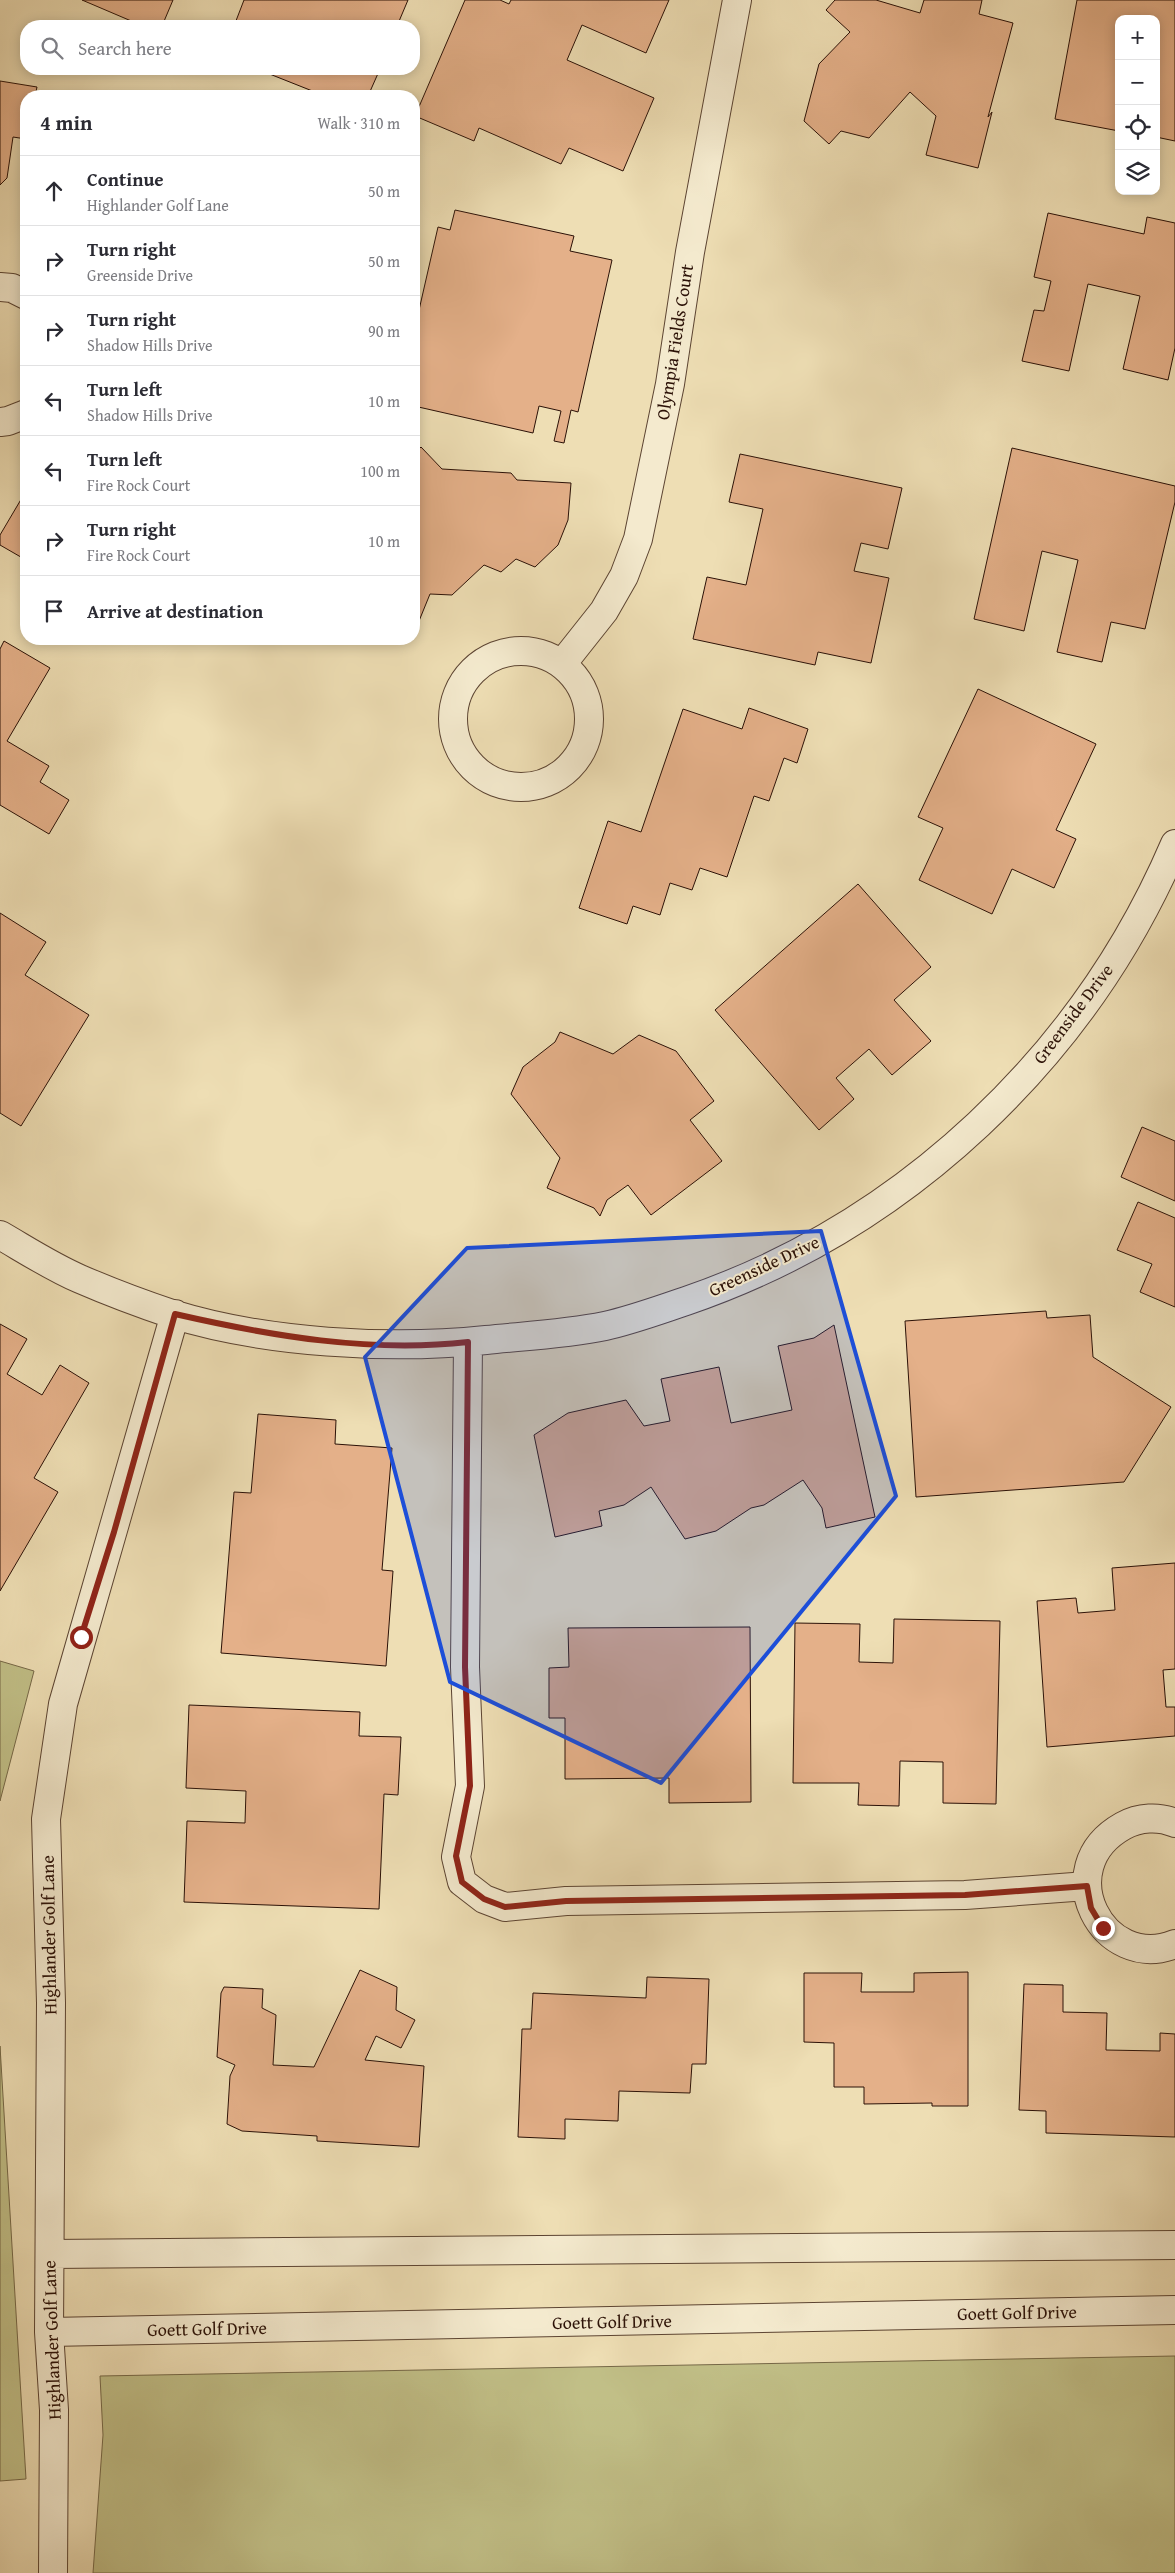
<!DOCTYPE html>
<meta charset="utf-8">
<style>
:root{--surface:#fff;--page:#f7f7f7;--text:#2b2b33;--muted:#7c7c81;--line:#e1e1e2}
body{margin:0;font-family:"Gentium Book Plus",serif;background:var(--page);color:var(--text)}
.controls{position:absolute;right:15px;top:15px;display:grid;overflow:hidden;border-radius:10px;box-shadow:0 2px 12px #0003}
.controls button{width:45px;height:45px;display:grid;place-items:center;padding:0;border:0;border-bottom:1px solid var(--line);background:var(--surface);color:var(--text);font:25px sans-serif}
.stop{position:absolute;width:15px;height:15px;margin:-11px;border:4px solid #8f2418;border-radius:50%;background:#fff}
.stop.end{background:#8f2418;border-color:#fff;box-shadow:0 1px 5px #0008}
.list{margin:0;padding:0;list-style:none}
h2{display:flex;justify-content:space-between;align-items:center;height:65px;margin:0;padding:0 20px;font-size:21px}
h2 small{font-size:16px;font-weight:400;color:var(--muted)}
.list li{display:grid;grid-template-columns:32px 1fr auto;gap:15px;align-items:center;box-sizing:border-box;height:70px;padding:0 20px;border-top:1px solid var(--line)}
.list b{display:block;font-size:19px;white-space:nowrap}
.list p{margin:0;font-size:16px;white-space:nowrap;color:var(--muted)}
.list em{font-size:16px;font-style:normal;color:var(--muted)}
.icon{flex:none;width:28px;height:28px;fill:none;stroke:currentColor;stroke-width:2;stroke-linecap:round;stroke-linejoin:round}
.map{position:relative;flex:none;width:1175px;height:2573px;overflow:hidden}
.search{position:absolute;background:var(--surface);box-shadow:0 2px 12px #0003;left:20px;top:20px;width:400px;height:55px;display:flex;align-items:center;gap:12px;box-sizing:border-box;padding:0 18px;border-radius:20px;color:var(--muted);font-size:19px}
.panel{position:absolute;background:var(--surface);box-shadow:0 2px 12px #0003;left:20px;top:90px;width:400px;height:555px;border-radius:20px}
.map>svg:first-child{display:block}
.green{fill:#c1bf87;stroke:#766847}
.building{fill:#e4b089;stroke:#2b1107}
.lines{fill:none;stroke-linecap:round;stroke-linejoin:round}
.minor-casing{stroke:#5c4432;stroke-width:30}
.minor{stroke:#f4eace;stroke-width:28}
.route{stroke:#8f2418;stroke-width:6}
.marked{fill:#1d4ed8;fill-opacity:0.2;stroke:#1d4ed8;stroke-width:4;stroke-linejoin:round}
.labels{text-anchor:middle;stroke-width:4;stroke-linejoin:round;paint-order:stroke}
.street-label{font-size:18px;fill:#2b1107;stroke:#f4eace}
</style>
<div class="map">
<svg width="1175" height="2573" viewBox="0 0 1175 2573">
<rect width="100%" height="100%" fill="#eedeb4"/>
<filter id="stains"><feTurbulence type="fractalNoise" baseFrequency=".004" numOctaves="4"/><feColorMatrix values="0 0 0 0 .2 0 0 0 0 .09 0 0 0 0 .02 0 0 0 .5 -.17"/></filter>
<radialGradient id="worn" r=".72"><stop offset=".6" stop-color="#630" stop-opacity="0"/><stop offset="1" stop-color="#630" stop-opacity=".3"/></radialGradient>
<path class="green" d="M0,1661l34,10 -34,130z
M0,2046l26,433 -26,2z
M1175,2356v217h-1082l10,-138 -3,-59z"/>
<path class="building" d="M82,0h91l-11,26h-19z
M244,0h164l-11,26h-163z
M465,0h35l9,4 2,-4h158l-23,53 -64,-28 -15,35 87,38 -31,73 -54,-23 -8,16 -82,-36 -5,13 -59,-25z
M835,0h41l44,13 4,-13h58l-3,14 34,9 -25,94 4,-5 -14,56 -52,-13 10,-39 -26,-24 -41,46 -28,-7 -12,13 -25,-23 15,-57 31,-32 -24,-22z
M1077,0h98v141l-19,-4v-118h-37v112l-64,-12z
M257,69h123l-12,27h-43z
M0,81l37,6 -2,9h-9v43l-13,-2 -6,41 -7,7z
M455,210l119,26 -4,15 42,9 -34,152 -7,-2 -7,33 -10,-2 7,-30 -22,-5 -6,27 -119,-27v-74l24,-105 12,3z
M1048,213l96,21 3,-17 28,6v125l-7,32 -45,-11 17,-73 -52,-12 -19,87 -47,-10 12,-51 10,1 7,-30 -17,-4z
M421,447l21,22 69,4 6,7 54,3 -3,37 -10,25 -23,22 -19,-8 -15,13 -17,-7 -32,30 -22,-1 -11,27h-5v-167z
M1012,448l163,38v16l-30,127 -34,-7 -9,40 -45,-10 21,-92 -36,-9 -18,80 -50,-12z
M740,454l162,34 -14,61 -27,-6 -7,28 35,7 -18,85 -53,-11 -3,13 -122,-26 14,-62 39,8 17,-76 -34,-7z
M26,491v69l-26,-15v-10z
M4,641l46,27 -43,73 42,25 -9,16 29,18 -20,34 -49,-29v-156z
M978,689l118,55 -40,86 20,9 -22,49 -42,-19 -20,45 -73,-34 24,-52 -25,-11z
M749,708l59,21 -11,34 -13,-5 -15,43 -15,-5 -27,81 -27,-9 -8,22 -22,-7 -10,32 -27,-9 -6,18 -48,-16 29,-87 33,11 42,-123 59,20z
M858,884l73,83 -37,33 37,41 -39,34 -23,-26 -33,29 18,21 -35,31 -104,-120z
M0,913l46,29 -21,33 64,40 -68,111 -21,-13z
M560,1032l53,22 26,-19 37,16 38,50 -24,19 32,41 -71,54 -23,-30 -21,15 -7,16 -6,-8 -47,-20 13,-30 -49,-64 12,-27 32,-25z
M1142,1127l33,14v60l-54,-24z
M1138,1202l37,16v89l-35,-15 12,-28 -35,-14z
M1046,1311l1,7 43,-3 3,42 78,50 -47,75 -208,15 -11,-176z
M0,1324l27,15 -20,35 35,21 18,-30 29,18 -55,95 24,14 -58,99z
M834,1325l41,192 -49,11 -4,-20 -19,-28 -39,25 -13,3 -35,23 -31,8 -34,-52 -27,18 -25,6 3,15 -47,11 -21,-102 34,-22 58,-13 18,26 26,-5 -9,-42 58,-12 12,56 61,-13 -14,-64 36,-8z
M258,1414l78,6 -1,24 57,4 -10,122 11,1 -7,95 -165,-13 13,-161 17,1z
M1175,1563v106l-12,1 3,37h9v29l-128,11 -10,-146 39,-3 2,15 37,-3 -3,-42z
M894,1619l106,2 -4,183 -53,-1v-41l-43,-1 -1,45 -41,-1 1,-22h-66l2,-160 65,1 -1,38 34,1z
M750,1627l1,175 -82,1v-25l-104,1v-61h-16v-50l20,-1 -1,-39z
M189,1705l171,7 -1,24 42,1 -3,58 -14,-1 -5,115 -195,-7 3,-81 58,2 1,-32 -60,-3z
M360,1970l37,17 -1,23 19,10 -14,28 -25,-12 -11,24 59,6 -5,81 -102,-6v-5l-75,-5 -15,-7 3,-48 5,-11 -18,-8 4,-64 3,-6 39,2 -1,19 14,7 -3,50 41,2z
M968,1972v134h-36v-3l-68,1v-17h-30v-44l-30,-1v-69h58l-1,19h53v-19z
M647,1977l62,2 -3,85h-14l-2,29 -71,-2 -1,30 -53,-2v20l-47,-2 4,-108h9l2,-36 113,5z
M1024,1984l39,1v27l44,1 -1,37 54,1v-18l15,1v103l-129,-4v-22l-27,-1z"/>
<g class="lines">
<g class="minor-casing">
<path id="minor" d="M0,287l12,1 14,7
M0,422l8,-1 18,-7
M453 719a68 68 0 1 1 136 0a68 68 0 1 1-136 0Z
M562,664l42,-53 20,-35 14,-37 32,-155 20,-132 47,-252
M0,1235c26,15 52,32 80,44 30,13 62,25 92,35 93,29 217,36 314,26 39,-4 80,-6 119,-14 27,-6 54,-16 81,-25 219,-75 398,-244 489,-457
M468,1342l-3,325 5,119 -14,71 6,25 22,17 21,8 61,-6 399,-6 122,-9
M1175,1823c-16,-7 -36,-6 -52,3 -75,42 -20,147 52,118
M50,2254l1125,-9
M49,2332l1126,-22
M53,2573l1,-163 -5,-78 2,-329 -5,-184 17,-115 112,-390"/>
</g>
<use href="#minor" class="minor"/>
</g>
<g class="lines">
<path class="route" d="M81,1637l33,-105 61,-218c96,22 195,39 293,28l-3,325 5,119 -14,70 6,26 22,17 21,8 61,-6 399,-6 122,-9 4,22 12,20"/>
</g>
<path class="marked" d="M821,1231l75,265 -235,287 -211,-101 -85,-325 102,-109z"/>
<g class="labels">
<g class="street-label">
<text transform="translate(675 342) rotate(-81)" y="6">Olympia Fields Court</text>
<text transform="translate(1073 1014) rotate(-53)" y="6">Greenside Drive</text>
<text transform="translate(764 1266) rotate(-25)" y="6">Greenside Drive</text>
<text transform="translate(49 1935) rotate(-91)" y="6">Highlander Golf Lane</text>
<text transform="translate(1017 2313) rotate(-1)" y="6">Goett Golf Drive</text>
<text transform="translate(612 2322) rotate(-1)" y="6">Goett Golf Drive</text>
<text transform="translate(207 2329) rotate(-1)" y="6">Goett Golf Drive</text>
<text transform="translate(52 2340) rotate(-92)" y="6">Highlander Golf Lane</text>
</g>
</g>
<rect width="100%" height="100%" filter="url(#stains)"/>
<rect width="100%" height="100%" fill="url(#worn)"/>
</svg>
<div class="controls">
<button>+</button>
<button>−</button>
<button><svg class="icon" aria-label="locate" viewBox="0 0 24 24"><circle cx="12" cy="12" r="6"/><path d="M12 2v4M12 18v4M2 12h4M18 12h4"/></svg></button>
<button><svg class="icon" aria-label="layers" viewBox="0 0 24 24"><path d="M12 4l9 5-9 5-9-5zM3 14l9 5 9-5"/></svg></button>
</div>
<div class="stop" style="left:81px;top:1637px"></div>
<div class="stop end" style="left:1103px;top:1928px"></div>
<div class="search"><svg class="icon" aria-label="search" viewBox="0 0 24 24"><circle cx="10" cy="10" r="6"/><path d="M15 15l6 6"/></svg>Search here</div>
<section class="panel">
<h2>4 min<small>Walk · 310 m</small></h2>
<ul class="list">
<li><svg class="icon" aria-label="ahead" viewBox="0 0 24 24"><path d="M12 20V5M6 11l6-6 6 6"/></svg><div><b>Continue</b><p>Highlander Golf Lane</p></div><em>50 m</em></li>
<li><svg class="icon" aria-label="right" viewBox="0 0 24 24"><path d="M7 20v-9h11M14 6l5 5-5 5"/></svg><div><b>Turn right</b><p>Greenside Drive</p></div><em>50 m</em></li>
<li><svg class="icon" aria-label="right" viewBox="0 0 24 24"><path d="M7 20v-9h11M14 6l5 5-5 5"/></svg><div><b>Turn right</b><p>Shadow Hills Drive</p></div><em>90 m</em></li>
<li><svg class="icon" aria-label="left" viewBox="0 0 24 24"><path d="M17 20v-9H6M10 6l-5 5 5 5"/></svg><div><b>Turn left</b><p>Shadow Hills Drive</p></div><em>10 m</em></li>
<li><svg class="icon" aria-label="left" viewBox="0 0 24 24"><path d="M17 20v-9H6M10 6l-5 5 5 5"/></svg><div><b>Turn left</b><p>Fire Rock Court</p></div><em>100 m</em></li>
<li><svg class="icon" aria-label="right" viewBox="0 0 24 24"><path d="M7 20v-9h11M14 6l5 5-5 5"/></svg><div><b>Turn right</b><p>Fire Rock Court</p></div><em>10 m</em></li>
<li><svg class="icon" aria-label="arrive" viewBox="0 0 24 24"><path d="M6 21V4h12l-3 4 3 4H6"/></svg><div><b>Arrive at destination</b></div></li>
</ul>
</section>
</div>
